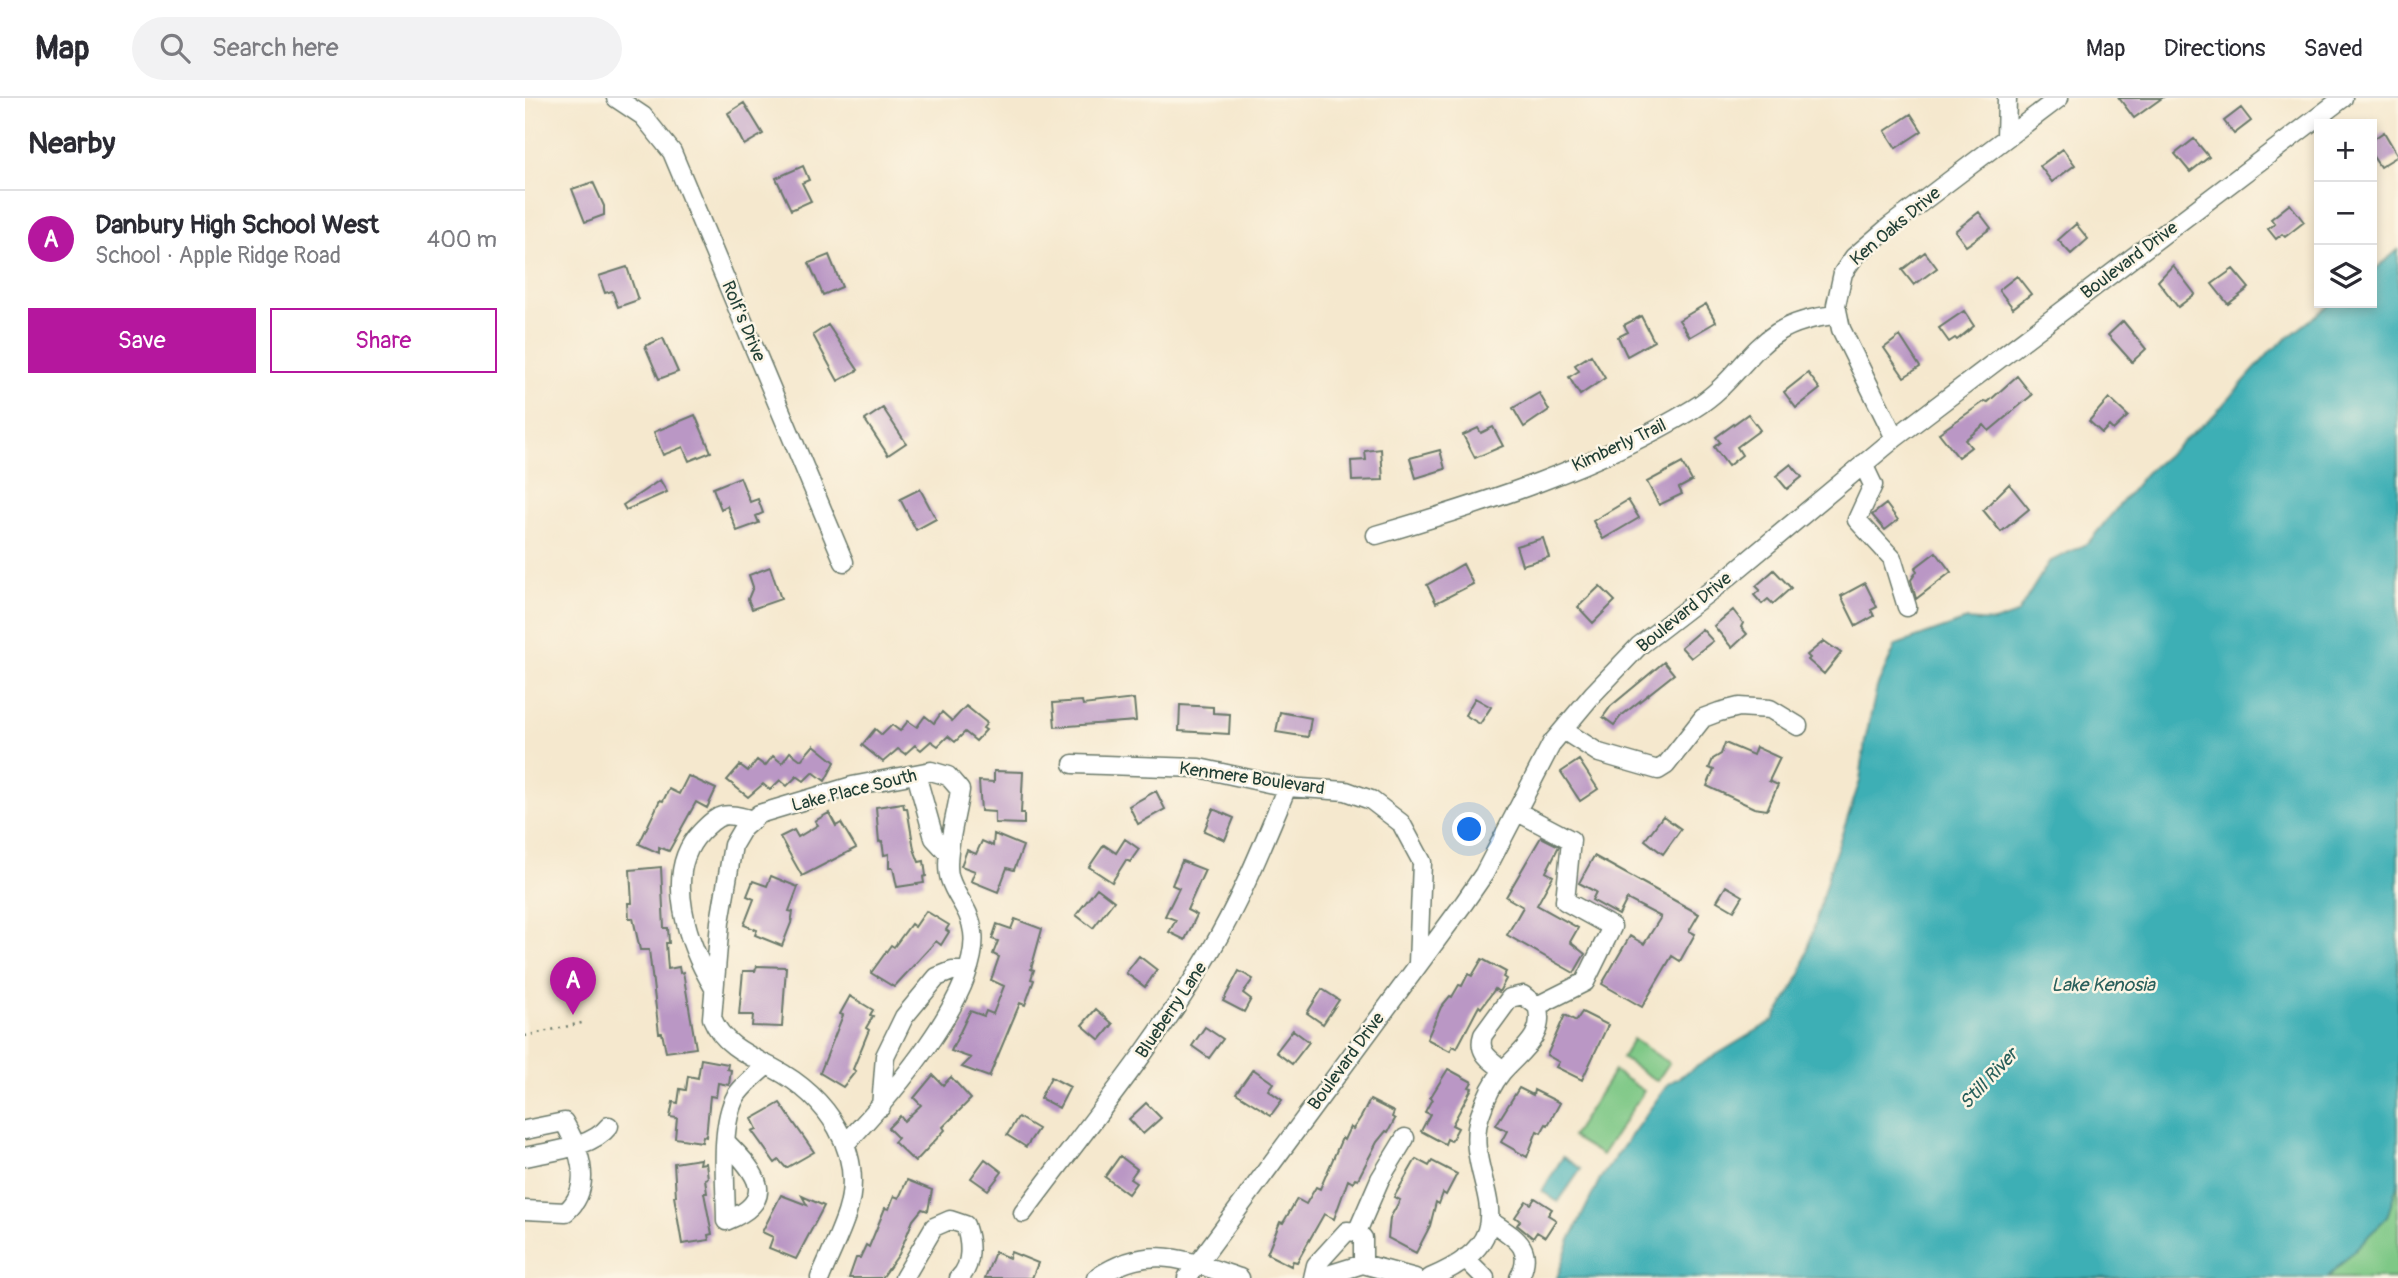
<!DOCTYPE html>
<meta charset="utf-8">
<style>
:root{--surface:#fff;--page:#f2f2f3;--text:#2b2b33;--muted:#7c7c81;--line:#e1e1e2;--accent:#b5179e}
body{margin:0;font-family:Pangolin,sans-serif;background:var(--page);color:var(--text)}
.controls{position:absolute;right:21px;top:21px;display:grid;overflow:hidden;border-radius:0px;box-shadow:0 4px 10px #0003}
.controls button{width:63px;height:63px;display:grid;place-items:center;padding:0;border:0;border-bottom:2px solid var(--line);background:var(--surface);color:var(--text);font:35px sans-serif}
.you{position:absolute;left:945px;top:732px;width:24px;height:24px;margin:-18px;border:5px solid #fff;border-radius:50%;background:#1a73e8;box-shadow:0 0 0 10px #1a73e833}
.badge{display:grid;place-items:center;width:46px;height:46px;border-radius:50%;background:var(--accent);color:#fff;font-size:23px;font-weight:700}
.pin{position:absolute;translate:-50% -58px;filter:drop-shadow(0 2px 4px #0008)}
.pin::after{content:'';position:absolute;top:37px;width:24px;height:21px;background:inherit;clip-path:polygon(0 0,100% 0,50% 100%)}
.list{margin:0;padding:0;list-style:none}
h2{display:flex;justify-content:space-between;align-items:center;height:91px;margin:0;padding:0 28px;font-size:30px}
h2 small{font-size:23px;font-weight:400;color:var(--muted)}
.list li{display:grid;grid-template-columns:46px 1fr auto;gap:21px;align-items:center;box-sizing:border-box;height:98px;padding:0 28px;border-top:2px solid var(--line)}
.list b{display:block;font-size:26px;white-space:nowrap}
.list p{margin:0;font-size:23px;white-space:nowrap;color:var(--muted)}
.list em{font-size:23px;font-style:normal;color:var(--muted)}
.actions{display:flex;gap:14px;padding:21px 28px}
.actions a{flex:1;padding:16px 0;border:2px solid var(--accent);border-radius:0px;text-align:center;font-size:24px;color:var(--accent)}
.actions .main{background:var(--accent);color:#fff}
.icon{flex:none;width:38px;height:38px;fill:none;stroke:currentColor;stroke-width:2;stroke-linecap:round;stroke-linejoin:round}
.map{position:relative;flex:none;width:1873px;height:1180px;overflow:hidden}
header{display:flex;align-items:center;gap:42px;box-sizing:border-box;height:98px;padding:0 35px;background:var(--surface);border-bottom:2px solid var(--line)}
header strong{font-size:33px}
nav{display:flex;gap:38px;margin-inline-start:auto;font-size:24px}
.search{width:490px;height:63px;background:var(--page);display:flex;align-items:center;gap:18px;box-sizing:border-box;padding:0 24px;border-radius:38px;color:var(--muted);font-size:26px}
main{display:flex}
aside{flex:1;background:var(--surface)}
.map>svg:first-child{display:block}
.green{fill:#7ec886;stroke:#4e825d;stroke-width:2}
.water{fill:#3dafb5;stroke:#2e7674;stroke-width:2}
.building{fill:#ba97c5}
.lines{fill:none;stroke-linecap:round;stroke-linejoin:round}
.minor-casing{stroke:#6a796a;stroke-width:21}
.path{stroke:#6a796a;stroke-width:2.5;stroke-dasharray:2 5;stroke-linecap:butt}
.minor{stroke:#fff;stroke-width:18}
.labels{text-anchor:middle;stroke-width:5;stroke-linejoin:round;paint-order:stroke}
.street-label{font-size:18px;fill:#1f3d34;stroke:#fcf5e5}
.water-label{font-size:19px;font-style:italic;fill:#285f5b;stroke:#fcf5e5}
</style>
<header>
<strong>Map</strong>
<div class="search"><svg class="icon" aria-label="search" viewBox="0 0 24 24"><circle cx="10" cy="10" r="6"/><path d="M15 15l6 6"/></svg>Search here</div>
<nav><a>Map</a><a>Directions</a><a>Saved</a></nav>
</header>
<main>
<aside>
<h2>Nearby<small></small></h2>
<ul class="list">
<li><span class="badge">A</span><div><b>Danbury High School West</b><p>School · Apple Ridge Road</p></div><em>400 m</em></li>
</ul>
<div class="actions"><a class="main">Save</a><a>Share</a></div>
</aside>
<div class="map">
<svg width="1873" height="1180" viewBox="0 0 1873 1180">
<rect width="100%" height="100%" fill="#fcf5e5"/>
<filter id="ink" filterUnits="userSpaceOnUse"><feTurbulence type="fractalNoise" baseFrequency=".0143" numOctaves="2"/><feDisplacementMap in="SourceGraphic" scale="14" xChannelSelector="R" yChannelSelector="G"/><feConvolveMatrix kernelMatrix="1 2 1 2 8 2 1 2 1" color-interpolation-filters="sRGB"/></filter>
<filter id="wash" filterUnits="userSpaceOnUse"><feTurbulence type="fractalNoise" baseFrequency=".00686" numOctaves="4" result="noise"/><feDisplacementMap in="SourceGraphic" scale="28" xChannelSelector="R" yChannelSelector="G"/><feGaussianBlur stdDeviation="1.57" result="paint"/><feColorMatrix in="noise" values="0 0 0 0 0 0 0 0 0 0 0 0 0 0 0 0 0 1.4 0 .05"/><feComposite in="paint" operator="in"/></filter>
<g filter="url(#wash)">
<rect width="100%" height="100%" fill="#f5e8ce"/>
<path class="green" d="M1108,941l36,24 -12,18 -35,-23z
M1089,973l30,20 -42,64 -30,-18z
M1873,1084v96h-71l60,-61z"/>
<path class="water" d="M1873,152v932l-11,35 -60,61h-770l12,-36 31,-63 68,-95 106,-64 27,-46 29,-105 30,-88 5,-40 12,-54 19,-42 70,-25 28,2 23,-8 32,-52 39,-19 58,-70 68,-58 57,-64 61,-48h40v-31z
M1038,1059l18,12 -23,33 -16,-11z"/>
<g id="blocks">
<path class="building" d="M1594,0h43l-28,20z
M219,5l19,31 -19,11 -16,-32z
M1716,10l10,13 -17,13 -10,-13z
M1386,16l11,17 -26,17 -11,-17z
M1859,34l14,24 -18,11 -8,-12v-15z
M1669,41l15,18 -19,15 -15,-18z
M1538,51l12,16 -23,17 -12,-16z
M278,68l6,14 -7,3 9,18 -20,9 -15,-32z
M68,84l11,24v9l-19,7 -13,-33z
M1765,106l14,18 -19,15 -3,-3 -6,5 -8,-10 7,-5 -4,-5z
M1454,114l12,16 -25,18 -11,-15z
M1551,126l12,15 -17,15 -13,-14z
M1400,154l12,16 -23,17 -12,-15z
M304,157l13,32 -19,8 -14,-32z
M1648,167l22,29 -17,13 -20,-26z
M102,169l11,33 -20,7 -6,-16 -7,2 -6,-17z
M1708,171l16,19 -21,16 -16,-20z
M1492,178l14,18 -18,14 -14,-18z
M1181,206l10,18 -26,15 -11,-17z
M1439,213l10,15 -17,14 -2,-2 -6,4 -10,-14z
M1116,218l13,25 -27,15 -9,-19 10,-5 -4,-7z
M1598,223l23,28 -14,13 -24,-27z
M303,227l30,45 -20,11 -25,-46z
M1375,238l20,31 -16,10 -20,-29z
M138,240l15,34 -19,7 -14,-33z
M1066,257l14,23 -25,17 -11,-18 10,-6 -4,-6z
M1283,275l12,16 -24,19 -12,-16z
M1492,278l15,19 -43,36 -5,-6 -19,15 6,7 -13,10 -19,-24 46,-32 3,1z
M1014,295l10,17 -25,17 -11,-19z
M1584,300l19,18 -15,14 -4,-4 -7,7 -13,-12z
M358,310l23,35 -18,12 -23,-35z
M1223,316l12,16 -23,17 5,8 -14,11 -14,-19 6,-5 -4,-5z
M170,317l16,37 -22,9 -6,-14 -20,8 -9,-23z
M968,329l10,19 -28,12 -12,-23 15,-7 3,5z
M856,351l2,31 -31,1 -1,-20 15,-1 -1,-9z
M915,352l5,19 -29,9 -6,-20z
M1157,365l10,18 -13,7 3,6 -23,11 -12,-23z
M1266,366l11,13 -15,12 -11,-13z
M215,379l10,25 8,-3 5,14 -7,3 3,7 -22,8 -10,-25 -6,3 -8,-21z
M135,382l7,12 -41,18 -3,-5z
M1484,386l20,25 -28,23 -18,-22z
M395,391l16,30 -20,11 -16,-31z
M1103,402l11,18 -36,21 -10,-18z
M1361,406l12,16 -13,10 -13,-15z
M1018,440l6,19 -27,8 -6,-19z
M1411,454l15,20 -35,27 -5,-19 6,-9 -2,-3z
M938,466l10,20 -37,19 -9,-18z
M245,469l11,32 -29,10 -4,-10 5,-12 -4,-12z
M1249,472l17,18 -18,16 -5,-5 -6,5 -8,-9 6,-5 -4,-4z
M1340,485l12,24 -6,3 3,6 -18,10 -15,-30z
M1075,488l15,15 -22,22 -15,-16z
M1208,512l10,13 -2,4 6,7 -15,14 -18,-22z
M1177,531l11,12 -22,17 -10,-11z
M1299,543l17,12 -17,21 -16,-14 2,-2 -3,-3z
M1139,564l10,12 -53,42 -7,9 -11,-8 8,-11z
M950,600l16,9 -11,17 -15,-9z
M609,601l2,22 -81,6 -2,-24 29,-2 1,4z
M655,607l33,2v6l17,1 -1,20 -50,-3z
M441,608l21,17 -4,5 3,2 -10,11 -11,-9 -10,10 -7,-6 -10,10 -7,-5 -10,9 -6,-5 -10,9 -7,-5 -15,13 -21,-17 13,-16 7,6 10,-10 8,6 8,-10 9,6 8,-11 9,7 8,-11 10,9z
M755,614l31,6 -3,19 -32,-5z
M1200,645l28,12 3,-8 24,11 -11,23 9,4 -11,25 -13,-2 -47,-22 7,-16 -5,-2 4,-9 8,-5z
M289,647l21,17 -10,19 -12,-9 -9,9 -7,-5 -10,10 -7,-6 -10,10 -7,-6 -15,13 -21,-17 13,-15 8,6 9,-11 8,6 8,-10 9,7 8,-11 11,8z
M1054,662l19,29 -18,12 -19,-29z
M469,673l29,1 -2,41h3v11l-29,-1v-11l-14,-1 -2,-30 15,1z
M163,678l28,13 -9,19 -11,-6 -27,49 -10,-4v6l-20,-9 21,-44 3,1 6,-12 10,5z
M631,693l9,18 -27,15 -9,-18z
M378,705l1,5h3l7,41 5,13 5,-1 2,15 -3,1 1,6 -27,4 -4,-19h-4v-14l-5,1 -2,-14 -3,1 -3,-35z
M688,711l21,9 -9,22 -21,-9z
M304,715l7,13 5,-3 15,25 -54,28 -22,-39 14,-7 4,7 20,-12 -3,-4z
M1138,718l18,13 -18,25 -18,-14z
M469,736l29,12 -9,24 -7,-2 -9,24 -27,-11 4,-10 -14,-5 6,-16 9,4 6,-13 11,5z
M1016,739l18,9 -13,26 7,4 -16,29 41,23 -8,14 15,12 -11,19 -67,-38 16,-28 -17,-10z
M600,741l14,10 -9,13 -4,-2 -14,22 -23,-15 15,-22 12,8z
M1069,758l105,58 -10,17 6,3 -15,27 -8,-5 -30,51 -40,-23 28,-48 14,8 17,-27 -34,-18 -8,16 -27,-15 4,-8 -17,-9z
M657,763l23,9 -18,40 10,5 -12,25 -16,-8 7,-12 -11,-4 14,-28 -7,-3z
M136,769l3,61h4l1,15h-3l2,26 11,-2 1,6 3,-1 13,76 -30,4 -4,-19h-3l-10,-83h-9l-7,-32h-4l-1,-15h4l-2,-33z
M246,778l27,11 -9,24 4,1 -2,11 -9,23 -27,-11 2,-5 -13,-5 10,-26 -7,-3 6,-15 14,5z
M1201,788l17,10 -9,15 -17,-10z
M572,790l17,13 -21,27 -17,-13z
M401,813l23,14 -3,5 3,2 -8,13 -5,-4 -42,46 -23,-14 20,-28 3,2 17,-23 4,3z
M490,821l27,10 -11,40 3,1 -3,9 3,1 -9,25 -5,-2 -31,74 -27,-10 9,-9 -20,-7 19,-40 14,5 2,-5 7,3 11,-28 -13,-6 8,-23 -6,-3 5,-13 -6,-2 5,-15 14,5z
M614,858l18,14 -12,17 -19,-14z
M957,861l24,13 -3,5 3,2 -7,13 -4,-3 -14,19 -2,-2 -22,42 -4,-2 -3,5 -23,-12 14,-32 9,-11 2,1 7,-12 3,1 6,-12 4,2z
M232,868l29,1 -4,60 -30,-1 1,-11h-14l4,-44h12z
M714,873l14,8 -10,14 8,6 -7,13 -21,-11z
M797,891l17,11 -16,24 -16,-11z
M325,898l23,14 -3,5 3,1 -7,12 3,2 -16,39 3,2 -13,16 -23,-14 23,-58 -3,-1z
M571,911l17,15 -13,16 -18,-15z
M1057,914l26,13 -26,55 -26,-13 3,-5 -12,-7 18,-40 11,6z
M680,929l18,12 -14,19 -17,-12z
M768,932l16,12 -17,22 -16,-12z
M176,961l27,5 -1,5 4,1 -2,15 -11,-2 -2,14 -6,-1 -4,41 -3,-1 -1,6 -27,-4 2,-20 -7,-1 3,-15 5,1 2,-14 6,1 2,-14 10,2z
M728,971l20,14 -5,7 14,10 -11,15 -35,-22z
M923,971l24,13 -3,5 3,1 -20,37 6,3 -7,13 -4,-2 -2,5 -24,-13 9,-17 -5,-2 7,-13 -2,-1z
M408,977l10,10 8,-8 20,22 -28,28 2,3 -30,32 -21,-20 4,-4 -10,-10 12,-12 4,5 17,-16 -7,-7z
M526,979l19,10 -11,21 -19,-10z
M994,990l14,7 1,-5 26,13 -12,22 -2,-1 -5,9 -4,-2 -10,26 -26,-15 6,-11 -11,-6z
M845,1002l24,12 -2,5 3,2 -7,13 -2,-1 -9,11 -19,37 -3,-1 -2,5 -5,-3 -14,39 -10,-5 -27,48 -4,-1 -2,5 -24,-12 13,-32 3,1 14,-24 9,5 10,-17 4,2 22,-51 2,2 6,-13 3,2 8,-12z
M255,1005l34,49 -28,16 -7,-8 -4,3 -23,-32 5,-2 -5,-10z
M621,1005l15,15 -18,16 -14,-15z
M493,1019l20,12 -12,18 -19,-12z
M595,1058l17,13 -7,10 6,4 -8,11 -23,-17z
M175,1061l-1,5 7,-1 2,15 -3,1 2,14h-3l8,41 -4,1 1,5 -27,4 -8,-48h2l-2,-33z
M460,1061l17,13 -14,18 -17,-12z
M891,1061l13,7 3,-5 25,13 -11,21 -3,-2 -4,11 -3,-2 -6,24 -14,27 -28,-15 2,-20 10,-18 -6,-3z
M382,1082l25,10 -4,21 -6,-2 -9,11 -14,34 -17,24h-33l7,-20h4l6,-13 3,2 16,-39 4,1 5,-13 5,2z
M256,1097l26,10 -5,-9 22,10 -28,53 -27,-11 4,-11 -11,-5z
M1010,1100l17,11 -4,6 8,5 -11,17 -8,-5 -4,6 -16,-13 3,-4 -5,-4 11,-16 5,3z
M470,1154l14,6 2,-6 27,11 -6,15h-47z"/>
</g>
</g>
<g filter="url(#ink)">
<use href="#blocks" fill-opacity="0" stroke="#6a796a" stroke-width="2"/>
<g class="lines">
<g class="minor-casing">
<path id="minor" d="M91,0l27,18 29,36 172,410
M1481,39l1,-39
M1370,340l-54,-109 -5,-24 7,-32 11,-16 36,-31 169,-128
M1338,366l10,21 -16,35 35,38 15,49
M851,437c109,-32 220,-67 317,-126 60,-37 58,-87 144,-94
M1038,632l36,23 59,17 8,-5 37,-47 16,-6 20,-5 31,2 28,17
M548,666l126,4 88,19 59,4 25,9 30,23 21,39 -4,101
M391,676l18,64 14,15
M189,890c-25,-41 -53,-115 -13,-156 20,-21 24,-19 52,-12
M978,972c-12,-10 -26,-17 -20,-35l27,-37 13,-3 14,11
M356,1009l4,-51 19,-39 33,-40 15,-6h15
M0,1032l39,-8c16,28 30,65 2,90l-41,-2
M202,1045c30,30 52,57 -1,78 0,-35 -7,-95 10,-125 7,-11 21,-22 31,-31
M0,1059c26,-6 67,-9 84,-31
M498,1115c64,-86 133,-169 187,-261 31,-52 54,-110 77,-165
M964,1122c24,17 47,26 30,58
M832,1134l23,-53 25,-41
M940,1160l20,20
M295,1180c9,-22 20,-43 27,-65 19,-62 -21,-117 -74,-145 -25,-13 -50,-23 -61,-50l8,-96 13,-77 10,-17 16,-14 93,-28 79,-15 17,5 12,14c-3,23 -17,69 -10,89 6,19 20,30 23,53 8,62 -86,168 -126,210
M379,1180l30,-51 16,-7 15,5c6,17 8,40 -6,53
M571,1180c54,-36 88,-18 144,0
M662,1180l277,-375 20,-29 68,-131 41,-49 46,-48 87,-67 169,-141 448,-340
M788,1180l3,-13 31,-34 10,1 6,6v26
M793,1180l45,-14 52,14
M905,1180c110,-45 29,-100 50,-163 5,-15 12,-31 22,-43 17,-20 45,-36 35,-66l48,-24 27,-55 -47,-26 6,-61 -55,-29"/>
</g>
<path class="path" d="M0,938l61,-14"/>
<use href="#minor" class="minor"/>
</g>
</g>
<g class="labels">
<g class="street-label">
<text transform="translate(1370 128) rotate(-40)" y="6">Ken Oaks Drive</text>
<text transform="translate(1604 162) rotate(-37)" y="6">Boulevard Drive</text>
<text transform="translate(219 223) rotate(67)" y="6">Rolf's Drive</text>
<text transform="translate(1094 347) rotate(-25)" y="6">Kimberly Trail</text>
<text transform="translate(1159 514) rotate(-39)" y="6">Boulevard Drive</text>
<text transform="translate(727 680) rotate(8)" y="6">Kenmere Boulevard</text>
<text transform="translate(329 692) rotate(-14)" y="6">Lake Place South</text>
<text transform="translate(646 912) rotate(-56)" y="6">Blueberry Lane</text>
<text transform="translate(821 963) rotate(-54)" y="6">Boulevard Drive</text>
</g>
<g class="water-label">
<text x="1578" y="893">Lake Kenosia</text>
<text transform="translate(1463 980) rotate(-47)" y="7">Still River</text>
</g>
</g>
</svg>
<div class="controls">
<button>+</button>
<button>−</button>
<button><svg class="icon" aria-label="layers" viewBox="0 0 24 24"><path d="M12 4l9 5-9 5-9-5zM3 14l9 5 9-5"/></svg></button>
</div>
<div class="you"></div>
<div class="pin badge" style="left:48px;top:917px">A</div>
</div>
</main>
